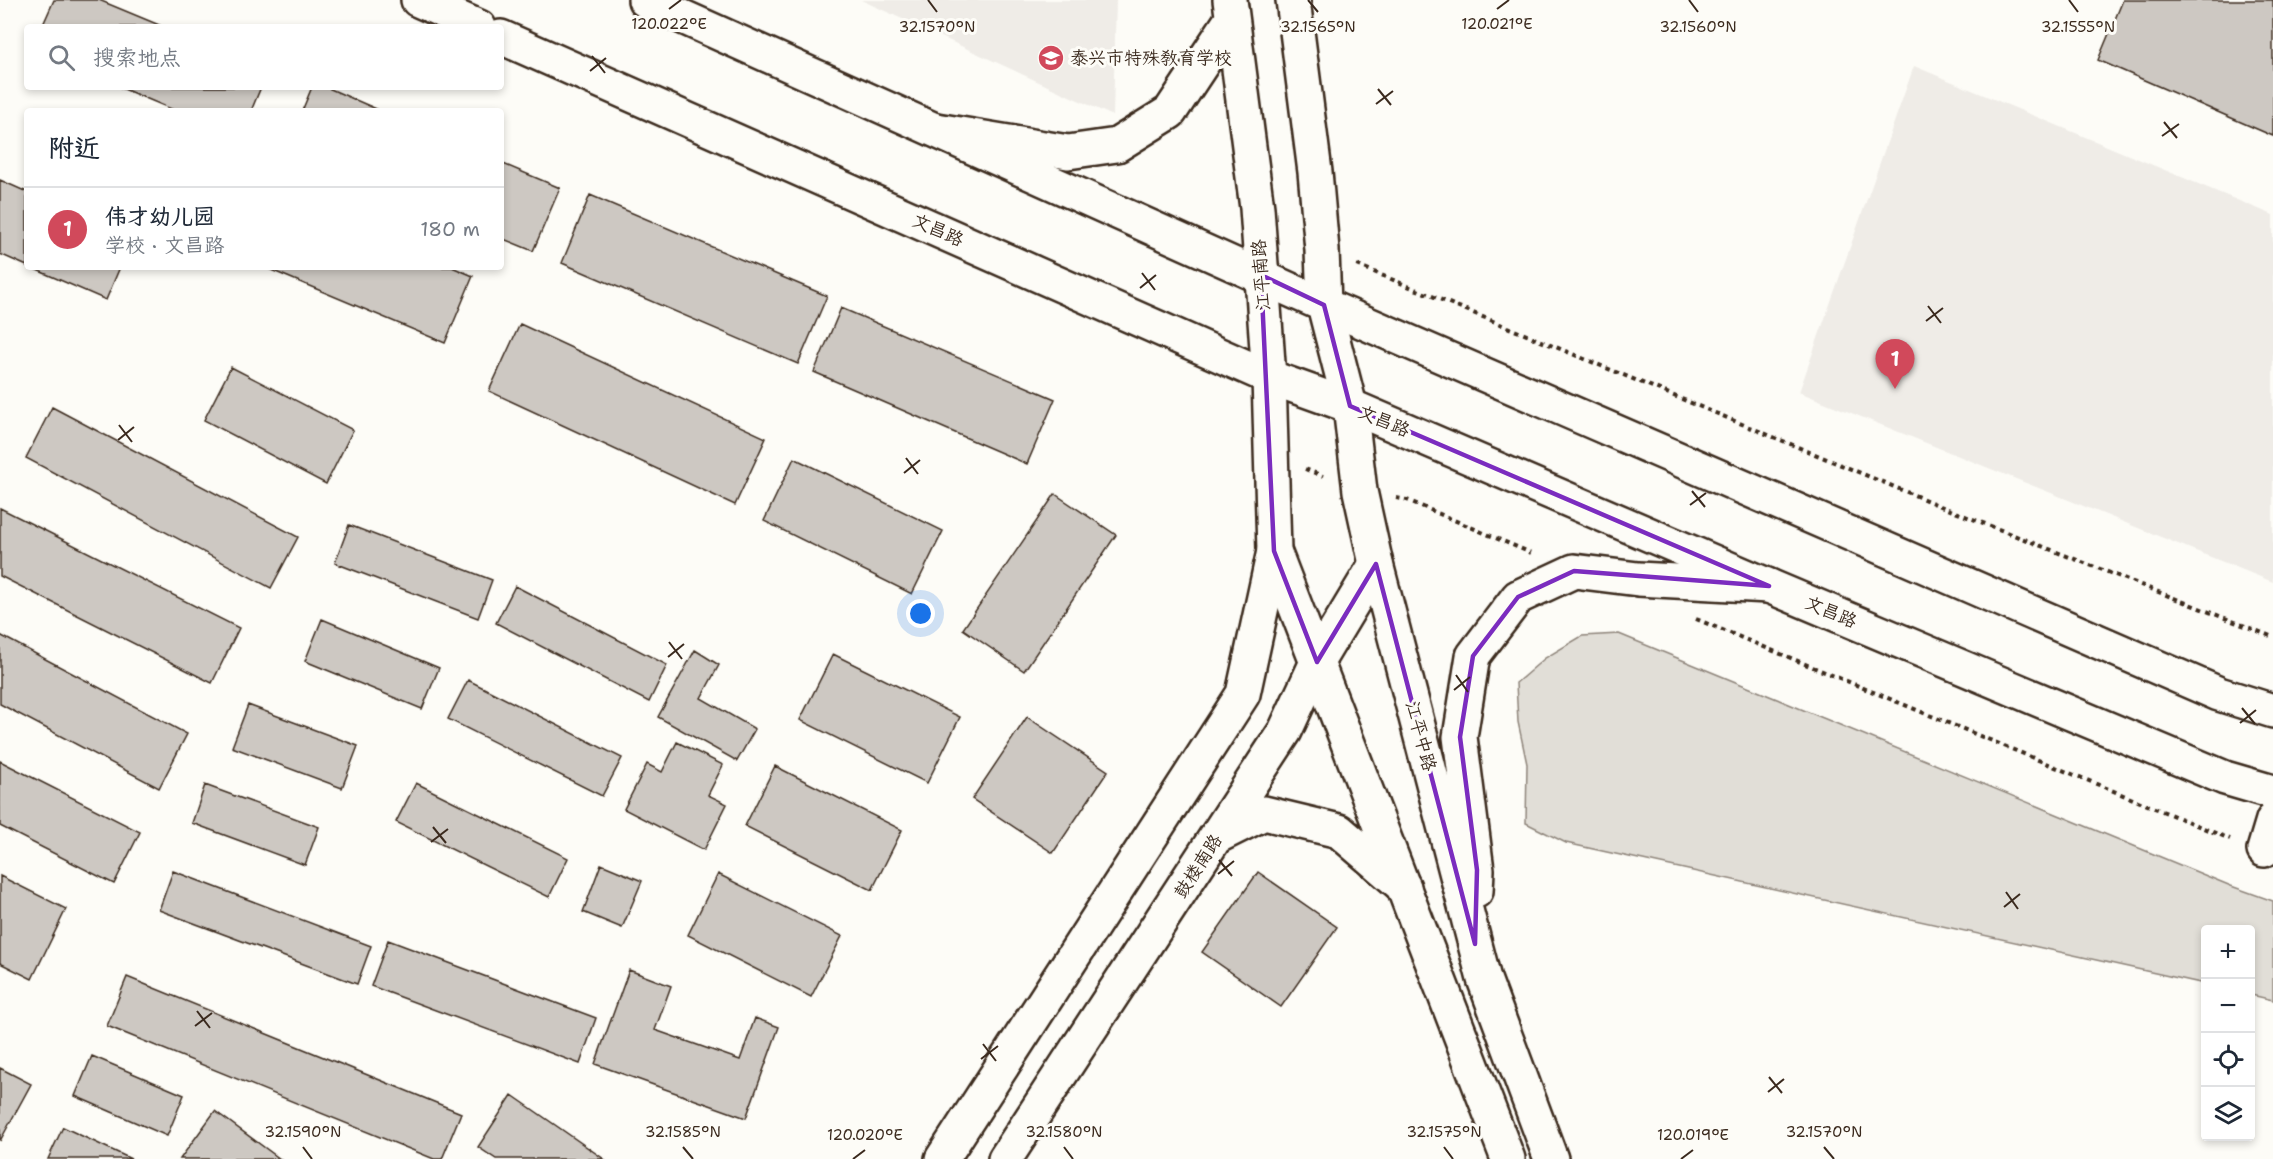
<!DOCTYPE html>
<html lang="zh">
<meta charset="utf-8">
<style>
:root{--surface:#fff;--page:#f6f6f7;--text:#1f2937;--muted:#747a83;--line:#e0e1e3;--accent:#d1495b}
body{margin:0;font-family:"Shantell Sans","LXGW WenKai TC",sans-serif;background:var(--page);color:var(--text)}
.controls{position:absolute;right:18px;bottom:18px;display:grid;overflow:hidden;border-radius:6px;box-shadow:0 3px 9px #0003}
.controls button{width:54px;height:54px;display:grid;place-items:center;padding:0;border:0;border-bottom:2px solid var(--line);background:var(--surface);color:var(--text);font:30px sans-serif}
.you{position:absolute;left:921px;top:614px;width:21px;height:21px;margin:-15px;border:4px solid #fff;border-radius:50%;background:#1a73e8;box-shadow:0 0 0 9px #1a73e833}
.badge{display:grid;place-items:center;width:39px;height:39px;border-radius:50%;background:var(--accent);color:#fff;font-size:20px;font-weight:700}
.pin{position:absolute;translate:-50% -50px;filter:drop-shadow(0 2px 3px #0008)}
.pin::after{content:'';position:absolute;top:32px;width:21px;height:18px;background:inherit;clip-path:polygon(0 0,100% 0,50% 100%)}
.list{margin:0;padding:0;list-style:none}
h2{display:flex;justify-content:space-between;align-items:center;height:78px;margin:0;padding:0 24px;font-size:26px}
h2 small{font-size:20px;font-weight:400;color:var(--muted)}
.list li{display:grid;grid-template-columns:39px 1fr auto;gap:18px;align-items:center;box-sizing:border-box;height:84px;padding:0 24px;border-top:2px solid var(--line)}
.list b{display:block;font-size:22px;white-space:nowrap}
.list p{margin:0;font-size:20px;white-space:nowrap;color:var(--muted)}
.list em{font-size:20px;font-style:normal;color:var(--muted)}
.icon{flex:none;width:33px;height:33px;fill:none;stroke:currentColor;stroke-width:2;stroke-linecap:round;stroke-linejoin:round}
.map{position:relative;flex:none;width:2273px;height:1159px;overflow:hidden}
.search{position:absolute;background:var(--surface);box-shadow:0 3px 9px #0003;left:24px;top:24px;width:480px;height:66px;display:flex;align-items:center;gap:15px;box-sizing:border-box;padding:0 21px;border-radius:6px;color:var(--muted);font-size:22px}
.panel{position:absolute;background:var(--surface);box-shadow:0 3px 9px #0003;left:24px;top:108px;width:480px;height:162px;border-radius:6px}
.map>svg:first-child{display:block}
.built{fill:#efece7}
.green{fill:#e1ded7;stroke:#8e847a;stroke-width:1.5}
.building{fill:#cdc8c2;stroke:#3b2a1e;stroke-width:1.5}
.lines{fill:none;stroke-linecap:round;stroke-linejoin:round}
.street-casing{stroke:#3b2a1e;stroke-width:38}
.secondary-casing{stroke:#3b2a1e;stroke-width:38}
.primary-casing{stroke:#3b2a1e;stroke-width:38}
.path{stroke:#3b2a1e;stroke-width:4;stroke-dasharray:4.5 4.5;stroke-linecap:butt}
.street{stroke:#fdfcf7;stroke-width:33}
.secondary{stroke:#fdfcf7;stroke-width:33}
.primary{stroke:#fdfcf7;stroke-width:33}
.marked{fill:none;stroke:#7b2cbf;stroke-width:4.5;stroke-linejoin:round}
.ticks{fill:none;stroke:#3b2a1e;stroke-width:2}
.labels{text-anchor:middle;stroke-width:6;stroke-linejoin:round;paint-order:stroke}
.poi-label{font-size:18px;fill:#3b2a1e;stroke:#fdfcf7;text-anchor:start}
.street-label{font-size:18px;fill:#3b2a1e;stroke:#fdfcf7}
.ticks-label{font-size:15px;text-anchor:middle;fill:#3b2a1e;stroke:#fdfcf7;stroke-width:6;stroke-linejoin:round;paint-order:stroke}
</style>
<div class="map">
<svg width="2273" height="1159" viewBox="0 0 2273 1159">
<rect width="100%" height="100%" fill="#fdfcf7"/>
<filter id="ink" filterUnits="userSpaceOnUse"><feTurbulence type="fractalNoise" baseFrequency=".0167" numOctaves="2"/><feDisplacementMap in="SourceGraphic" scale="12" xChannelSelector="R" yChannelSelector="G"/><feConvolveMatrix kernelMatrix="1 2 1 2 8 2 1 2 1" color-interpolation-filters="sRGB"/></filter>
<g filter="url(#ink)">
<path class="built" d="M861,0h255l-3,116z
M1914,66l359,149v367l-474,-190z"/>
<path class="green" d="M1619,634l612,252 42,15v99l-22,-5 -1,-65h-44l-1,54 -639,-141 -40,-20 1,-59 -9,-42 -2,-39 29,-25 37,-22z"/>
<path class="building" d="M54,0h45l65,27h-122z
M2123,0h150v136l-175,-76z
M119,87h142l-10,24h-75z
M312,87h14l55,24h-79z
M501,163l59,25 -27,63 -32,-13z
M0,180l27,12v74l-27,-12z
M590,195l237,101 -29,68 -236,-101z
M30,267h90l-14,33z
M264,267h188l21,9 -28,67z
M841,308l214,91 -28,65 -213,-92z
M520,324l246,114 -31,67 -246,-114z
M231,367l122,63 -27,54 -122,-64z
M52,407l246,130 -27,51 -245,-130z
M794,458l149,73 -31,63 -148,-73z
M1055,494l61,41 -92,136 -61,-42z
M0,508l239,120 -27,55 -212,-107z
M349,525l143,55 -14,38 -143,-55z
M515,586l152,79 -18,37 -153,-79z
M322,619l117,49 -17,41 -117,-48z
M0,635l187,99 -28,54 -159,-84z
M695,650l24,15 -18,33 54,31 -18,32 -79,-44z
M833,654l127,63 -33,66 -127,-63z
M468,680l154,78 -20,38 -154,-77z
M248,705l110,41 -16,42 -110,-41z
M1027,717l81,54 -55,82 -81,-54z
M677,742l46,23 -15,30 19,9 -23,46 -80,-41 23,-45 15,8z
M0,761l140,71 -26,52 -114,-58z
M775,766l127,64 -30,60 -127,-64z
M416,783l152,75 -19,39 -153,-75z
M205,785l114,42 -14,38 -113,-42z
M601,864l41,17 -20,47 -39,-16z
M173,871l198,75 -14,38 -198,-74z
M1258,872l79,55 -56,80 -79,-55z
M718,874l124,62 -31,61 -123,-62z
M0,876l66,33 -34,70 -32,-16z
M388,940l208,78 -16,46 -209,-78z
M629,970l42,16 -16,44 85,30 15,-42 24,9 -33,91 -151,-54z
M127,977l334,136 -19,46h-8l-327,-133z
M92,1056l92,39 -17,41 -92,-40z
M0,1068l31,16 -31,57z
M512,1095l92,64h-108l-18,-12z
M215,1111l65,48h-100z
M63,1127l68,32h-83z"/>
<g class="lines">
<g class="street-casing">
<path id="street" d="M2264,850l9,-30"/>
</g>
<g class="secondary-casing">
<path id="secondary" d="M418,0l61,27
M645,0l679,305 895,389 54,17
M501,37l768,340 81,29 419,180 456,192 48,14
M1218,836l46,-23 75,18 65,56
M942,1159l301,-465 31,-143
M1005,1159l280,-428 32,-69 59,-98"/>
</g>
<g class="primary-casing">
<path id="primary" d="M1230,0l27,208 12,169 5,174 234,608
M1293,0l22,172 7,78 2,55 26,101 10,85 16,73 108,415 67,180
M936,130l132,22 49,-7 53,-33 61,-92
M1476,891l1,-21 -17,-133 13,-81 45,-59 56,-26 64,8 131,7"/>
</g>
<path class="path" d="M1357,265l598,247 318,125
M1305,469l18,7
M1396,498l11,2 124,53
M1696,619l534,220"/>
<use href="#street" class="street"/>
<use href="#secondary" class="secondary"/>
<use href="#primary" class="primary"/>
</g>
</g>
<path class="marked" d="M1261,275l63,30 26,101 419,180 -195,-15 -56,26 -45,59 -13,81 17,133 -2,74 -99,-380 -59,98 -43,-111z"/>
<path class="ticks" d="M928,0l9,12M1308,0l10,12M1689,0l9,12M2069,0l9,12M669,9l12,-9M1497,9l12,-9M592,56l13,17M590,71l16,-13M1378,89l13,16M1376,104l17,-13M2164,122l13,16M2162,136l17,-12M1142,273l13,17M1140,288l16,-13M1928,306l13,17M1926,321l17,-13M119,425l13,17M118,440l16,-13M906,458l12,16M904,473l16,-13M1692,491l13,16M1690,505l16,-12M669,642l13,17M668,657l16,-13M1456,675l12,17M1454,690l16,-13M2242,708l13,16M2240,723l16,-13M433,827l13,16M431,842l17,-13M1219,860l13,16M1218,874l16,-13M2006,892l12,17M2004,907l16,-13M197,1011l13,17M195,1026l17,-13M983,1044l13,17M981,1059l17,-13M1769,1077l13,16M1768,1092l16,-13M303,1147l9,12M683,1147l10,12M1064,1147l9,12M1444,1147l9,12M1824,1147l10,12M853,1159l12,-9M1681,1159l12,-9"/>
<defs>
<g id="school-disc" transform="scale(1.35)"><circle r="9.5" fill="#d1495b" stroke="#fdfcf7"/><path d="M0-5L7-2L0 1L-7-2ZM-4 1L0 2.5L4 1V4Q0 6-4 4Z" fill="#fff"/></g>
</defs>
<g fill-rule="evenodd">
<use href="#school-disc" x="1051" y="58"/>
</g>
<g class="labels">
<g class="poi-label">
<text x="1070" y="64">泰兴市特殊教育学校</text>
</g>
<g class="street-label">
<text transform="translate(938 230) rotate(24)" y="6">文昌路</text>
<text transform="translate(1261 275) rotate(-94)" y="6">江平南路</text>
<text transform="translate(1384 421) rotate(23)" y="6">文昌路</text>
<text transform="translate(1831 612) rotate(23)" y="6">文昌路</text>
<text transform="translate(1421 736) rotate(75)" y="6">江平中路</text>
<text transform="translate(1198 866) rotate(-57)" y="6">鼓楼南路</text>
</g>
</g>
<g class="ticks-label">
<text x="669" y="29">120.022°E</text>
<text x="1497" y="29">120.021°E</text>
<text x="937" y="32">32.1570°N</text>
<text x="1318" y="32">32.1565°N</text>
<text x="1698" y="32">32.1560°N</text>
<text x="2078" y="32">32.1555°N</text>
<text x="303" y="1137">32.1590°N</text>
<text x="683" y="1137">32.1585°N</text>
<text x="1064" y="1137">32.1580°N</text>
<text x="1444" y="1137">32.1575°N</text>
<text x="1824" y="1137">32.1570°N</text>
<text x="865" y="1140">120.020°E</text>
<text x="1693" y="1140">120.019°E</text>
</g>
</svg>
<div class="controls">
<button>+</button>
<button>−</button>
<button><svg class="icon" aria-label="locate" viewBox="0 0 24 24"><circle cx="12" cy="12" r="6"/><path d="M12 2v4M12 18v4M2 12h4M18 12h4"/></svg></button>
<button><svg class="icon" aria-label="layers" viewBox="0 0 24 24"><path d="M12 4l9 5-9 5-9-5zM3 14l9 5 9-5"/></svg></button>
</div>
<div class="you"></div>
<div class="pin badge" style="left:1895px;top:389px">1</div>
<div class="search"><svg class="icon" aria-label="search" viewBox="0 0 24 24"><circle cx="10" cy="10" r="6"/><path d="M15 15l6 6"/></svg>搜索地点</div>
<section class="panel">
<h2>附近<small></small></h2>
<ul class="list">
<li><span class="badge">1</span><div><b>伟才幼儿园</b><p>学校 · 文昌路</p></div><em>180 m</em></li>
</ul>
</section>
</div>
